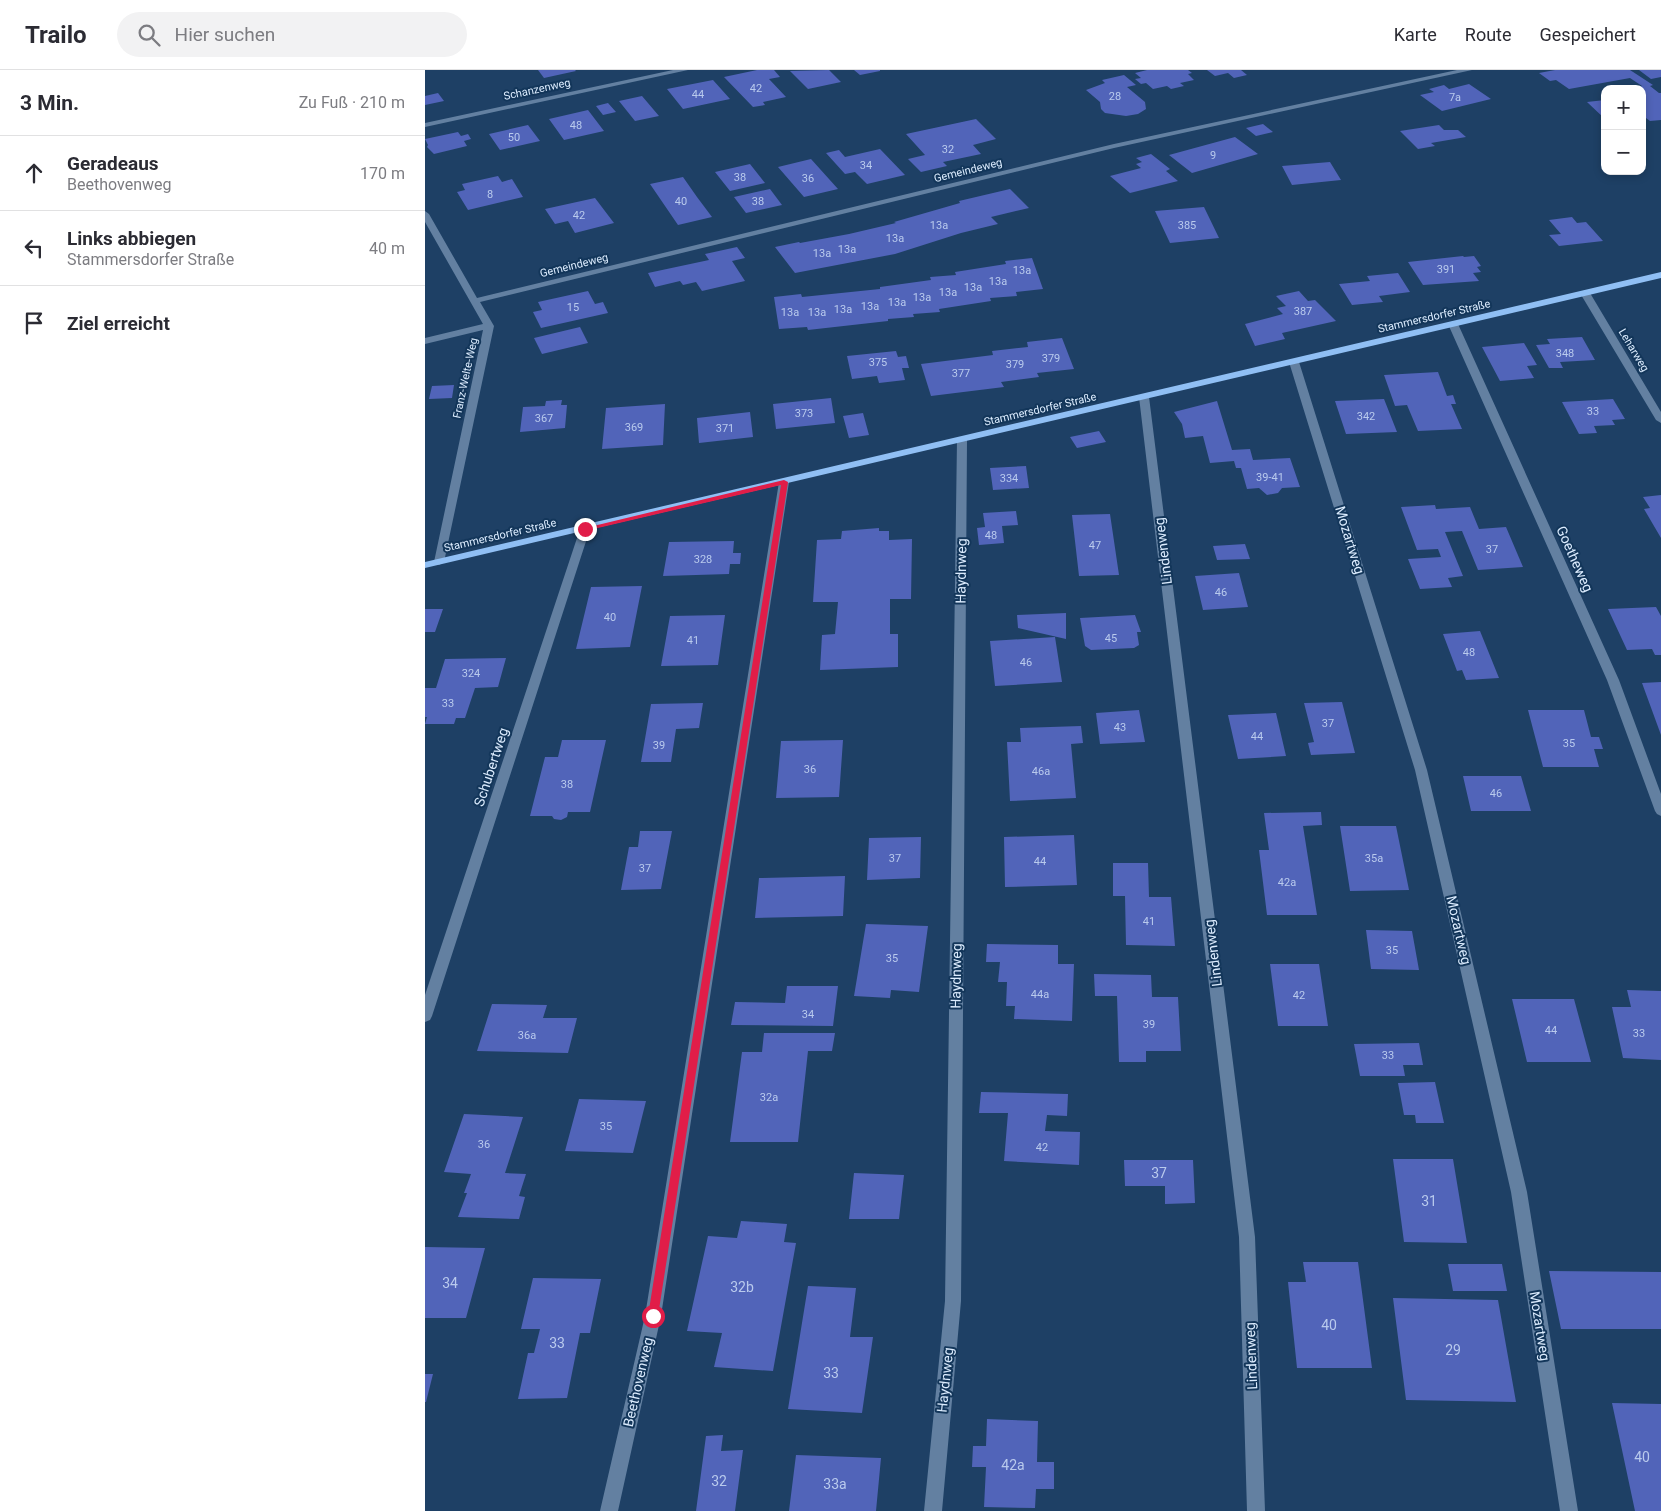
<!DOCTYPE html>
<html lang="de">
<meta charset="utf-8">
<style>
:root{--surface:#fff;--page:#f2f2f3;--text:#2b2b33;--muted:#7c7c81;--line:#e1e1e2}
body{margin:0;font-family:Roboto,sans-serif;background:var(--page);color:var(--text)}
.controls{position:absolute;right:15px;top:15px;display:grid;overflow:hidden;border-radius:10px;box-shadow:0 2px 8px #0003}
.controls button{width:45px;height:45px;display:grid;place-items:center;padding:0;border:0;border-bottom:1px solid var(--line);background:var(--surface);color:var(--text);font:25px sans-serif}
.stop{position:absolute;width:15px;height:15px;margin:-11px;border:4px solid #e11d48;border-radius:50%;background:#fff}
.stop.end{background:#e11d48;border-color:#fff;box-shadow:0 1px 5px #0008}
.list{margin:0;padding:0;list-style:none}
h2{display:flex;justify-content:space-between;align-items:center;height:65px;margin:0;padding:0 20px;font-size:21px}
h2 small{font-size:16px;font-weight:400;color:var(--muted)}
.list li{display:grid;grid-template-columns:32px 1fr auto;gap:15px;align-items:center;box-sizing:border-box;height:75px;padding:0 20px;border-top:1px solid var(--line)}
.list b{display:block;font-size:19px;white-space:nowrap}
.list p{margin:0;font-size:16px;white-space:nowrap;color:var(--muted)}
.list em{font-size:16px;font-style:normal;color:var(--muted)}
.icon{flex:none;width:28px;height:28px;fill:none;stroke:currentColor;stroke-width:2;stroke-linecap:round;stroke-linejoin:round}
.map{position:relative;flex:none;width:1236px;height:1441px;overflow:hidden}
header{display:flex;align-items:center;gap:30px;box-sizing:border-box;height:70px;padding:0 25px;background:var(--surface);border-bottom:1px solid var(--line)}
header strong{font-size:24px}
nav{display:flex;gap:28px;margin-inline-start:auto;font-size:18px}
.search{width:350px;height:45px;background:var(--page);display:flex;align-items:center;gap:12px;box-sizing:border-box;padding:0 18px;border-radius:28px;color:var(--muted);font-size:19px}
main{display:flex}
aside{flex:1;background:var(--surface)}
.map>svg:first-child{display:block}
.building{fill:#5164b9}
.lines{fill:none;stroke-linecap:round;stroke-linejoin:round}
.minor{fill:#6380a1;fill-rule:evenodd}
.major{fill:#90bff4;fill-rule:evenodd}
.route{fill:#e11d48}
.labels{text-anchor:middle;stroke-width:4;stroke-linejoin:round;paint-order:stroke}
.number-label{font-size:11px;fill:#b9caed}
.far-street-label{font-size:11px;fill:#dcecfe;stroke:#13365a}
.street-label{font-size:14px;fill:#dcecfe;stroke:#13365a}
.near-number-label{font-size:14px;fill:#b9caed}
</style>
<header>
<strong>Trailo</strong>
<div class="search"><svg class="icon" aria-label="search" viewBox="0 0 24 24"><circle cx="10" cy="10" r="6"/><path d="M15 15l6 6"/></svg>Hier suchen</div>
<nav><a>Karte</a><a>Route</a><a>Gespeichert</a></nav>
</header>
<main>
<aside>
<h2>3 Min.<small>Zu Fuß · 210 m</small></h2>
<ul class="list">
<li><svg class="icon" aria-label="ahead" viewBox="0 0 24 24"><path d="M12 20V5M6 11l6-6 6 6"/></svg><div><b>Geradeaus</b><p>Beethovenweg</p></div><em>170 m</em></li>
<li><svg class="icon" aria-label="left" viewBox="0 0 24 24"><path d="M17 20v-9H6M10 6l-5 5 5 5"/></svg><div><b>Links abbiegen</b><p>Stammersdorfer Straße</p></div><em>40 m</em></li>
<li><svg class="icon" aria-label="arrive" viewBox="0 0 24 24"><path d="M6 21V4h12l-3 4 3 4H6"/></svg><div><b>Ziel erreicht</b></div></li>
</ul>
</aside>
<div class="map">
<svg width="1236" height="1441" viewBox="0 0 1236 1441">
<rect width="100%" height="100%" fill="#1e4065"/>
<path class="building" d="M113,0h37l1,1 -32,7z
M332,0h17l6,7 -11,2 17,18 -23,5 2,3 -12,2 -29,-30z
M404,0l12,12 -33,7 -18,-18z
M429,0h26v1l-20,4z
M722,0h41l4,3 -4,1 6,6 -14,3 4,3 -13,3 -4,-3 -14,3 -7,-6 -5,1 -6,-5 6,-1 -6,-5z
M782,0h34l6,5 -13,3 -6,-5 -13,3z
M1130,0h75l23,15 -3,1 9,7h2v27l-11,1 -4,-3h-4v-29l-9,-1 9,-2 -12,-8 -61,11 -13,-9 -6,1 -11,-8z
M1214,0h22v7l-10,2z
M699,5l12,10 -9,2 18,15 1,7 -8,5 -12,2 -21,-3 -4,-4 -1,-7 -14,-12 19,-7 -3,-3z
M288,10l17,19 -47,10 -16,-20z
M1044,14l22,15 -49,12 -22,-16 14,-3 -5,-3 15,-4 5,4z
M13,23l6,8 -19,4v-9z
M217,26l17,20 -24,5 -16,-20z
M1180,30v19l-18,-17z
M183,33l8,9 -13,3 -7,-9z
M163,40l16,21 -40,9 -15,-21z
M551,49l20,20 -23,6 8,9 -38,8 4,4 -26,6 -13,-13 17,-4 -19,-21z
M838,54l10,8 -17,4 -10,-8z
M103,55l12,16 -40,9 -11,-16z
M1014,55l5,5h14l8,7 -35,6 4,3 -17,3 -18,-18z
M33,62l3,4 7,-2 3,5 -7,2 3,5 -33,8 -7,-7 1,-2 -3,-6z
M810,67l23,17 -66,19 -23,-18z
M455,79l25,26 -38,9 -12,-12 -10,2 -19,-21 13,-3 6,7z
M726,84l19,15 -4,2 12,10 -48,12 -20,-17 31,-8 -5,-4 6,-2 -6,-4z
M386,89l27,30 -34,8 -26,-30z
M905,92l11,18 -49,5 -10,-19z
M325,94l15,19 -35,8 -15,-19z
M73,106l4,6 10,-3 11,18 -55,13 -11,-18 8,-2 -3,-6z
M258,107l14,20 15,20 -34,8 -28,-41z
M345,119l12,16 -36,8 -12,-16z
M585,119l19,19 -38,9 7,7 -37,9 -66,21 -100,19 -20,-26 24,-5 1,1 49,-9 47,-11 -2,-1 66,-19 -1,-2z
M170,128l19,25 -39,10 -7,-12 -13,3 -10,-15z
M779,137l15,31 -49,5 -15,-32z
M1147,147l5,6 9,-1 17,19 -44,5 -10,-11 12,-1 -12,-14z
M312,177l8,11 -13,3 13,20 -43,10 -6,-9 -13,3 -3,-4 -25,6 -7,-14 61,-13 -4,-6z
M1038,186l1,1 10,-1 7,10 -4,1 4,5 -8,1 6,8 -56,4 -15,-23z
M607,188l11,31 -27,3 1,4 -27,2 1,3 -52,8 1,3 -27,2 1,3 -26,2v2l-80,9 -1,-3 -28,2 -5,-32 27,-3 1,3 78,-8v-2l51,-7 -1,-3 26,-2 -1,-3 51,-8 -1,-3z
M973,203l12,19 -31,4 4,6 -31,3 -13,-21 31,-3 -3,-5z
M163,221l7,13 8,-2 5,11 -67,15 -8,-16 9,-2 -4,-8z
M874,221l9,10 7,-1 21,21 -54,12 3,6 -30,7 -10,-22 38,-10 -6,-6 9,-2 -10,-10z
M155,257l8,16 -46,11 -8,-16z
M1157,267l13,23 -35,2 3,6h-14l-13,-23 14,-1 -3,-5z
M637,268l12,31 -37,4 2,4 -38,5 3,5 -73,9 -10,-32 72,-9 -1,-4 36,-4 -1,-5z
M1099,273l13,22 -10,1 7,12 -34,3 -18,-34z
M471,281l2,6 8,-1 3,12h-7l3,12 -26,3 -2,-7 -25,3 -5,-23z
M1013,302l9,24 6,-1 3,9h-5l11,25 -44,2 -11,-26 -12,1 -11,-31z
M29,315l-2,13 -23,1 3,-13z
M406,328l4,25 -59,6 -3,-25z
M959,329l13,33 -51,2 -11,-33z
M1188,329l12,20 -13,1 3,5 -21,1 3,7 -18,1 -17,-32z
M137,330l-1,5h6l-2,23 -45,4 3,-25 22,-1 1,-5z
M792,331l15,49 18,-1 3,11 37,-2 10,29 -18,1 -4,5 -11,2 -8,-7 -12,1 -6,-21h-5l-2,-7 -24,2 -7,-27 -18,2 -3,-14 -8,-12z
M240,334l-2,41 -61,4 4,-41z
M325,342l3,25 -54,6 -2,-25z
M438,343l6,22 -20,3 -6,-22z
M674,361l7,11 -29,6 -7,-11z
M601,396l3,22 -36,2 -3,-22z
M1236,425v43l-17,-29 6,-1 -7,-11z
M1010,435l1,4 34,-2 9,22 27,-2 17,40 -45,3 -16,-39 -17,1 18,44 -15,2 4,9 -32,2 -12,-30 33,-2 -3,-8 -21,1 -16,-43z
M591,441l2,14 -16,1 2,17 -25,2 -2,-17 8,-1 -2,-14z
M685,444l9,61 -40,1 -7,-61z
M454,458v3h10v9l23,-1 -1,60h-21v35h8v33l-78,3 2,-35 13,-1 3,-32h-25l4,-62 24,-1 1,-8z
M309,471l-1,12h8l-1,11h-10l-1,10 -66,2 6,-34z
M820,474l5,15 -33,1 -4,-14z
M814,503l9,34 -45,3 -8,-34z
M217,516l-12,61 -54,2 15,-62z
M1231,537l5,9v39h-6l-3,-6 -25,1 -19,-41z
M0,539h18l-8,23h-10z
M641,543v26l-48,-11 -1,-13z
M300,545l-7,50 -57,1 9,-50z
M710,545l6,17h-4l2,13 -5,3 -43,2 -6,-4 -5,-28z
M1055,561l19,47 -33,2 -4,-10 -5,1 -14,-37z
M630,567l7,45 -67,4 -5,-45z
M81,588l-8,29 -23,1 -10,30h-9l-2,6h-29l2,-7h-2v-29h11l9,-29z
M1236,612v53l-19,-52z
M917,632l13,51 -44,2 -3,-12 6,-1 -10,-39z
M278,633l-4,25 -23,1 -5,33h-30l10,-58z
M714,640l6,32 -45,2 -4,-31z
M1103,640h56l7,27h8l4,12h-9l5,18h-56z
M851,643l10,43 -48,3 -10,-44z
M656,656l2,17 -12,1 5,54 -66,3 -3,-59h14l-1,-14z
M137,670h44l-16,72h-22l-1,5 -6,3 -7,-1 -2,-3h-22l15,-59h13z
M418,670l-4,57 -63,1 5,-57z
M1038,706h58l10,35h-60z
M896,742l1,13 -19,1 14,89h-50l-8,-65h10l-5,-37z
M915,756h56l13,64 -59,1z
M215,761h32l-11,58 -40,1 8,-43h9z
M649,765l3,50 -72,2 -1,-50z
M496,767l-1,41 -53,2 2,-42z
M688,793h35l1,34h22l4,49 -49,-1 -1,-49h-12z
M420,806l-2,40 -88,2 4,-40z
M441,854l62,2 -9,66 -28,-2 -1,8 -36,-2z
M941,860l46,1 7,39 -48,-1z
M562,874l71,1v19h16l-2,57 -58,-2 1,-13h-9l1,-24h-9l2,-20h-14z
M845,894h49l9,62h-50z
M669,904l57,1 1,22h26l3,54h-35v11h-27l-2,-66h-22z
M362,916h51l-5,40 -102,-1 4,-23 50,1z
M1202,920l34,1v69l-38,-2 -11,-51h19z
M1087,929h62l17,63h-64z
M67,934l55,1 -4,13h34l-9,35 -91,-2z
M339,963h71l-3,18h-24l-10,91h-68l12,-90h20z
M994,973l4,22h-20l2,11h-45l-6,-32z
M1010,1012l9,41h-28l-1,-8h-11l-6,-32z
M556,1022l87,2 -1,22 -20,-1 -2,16 35,1 -1,33 -75,-4 4,-48h-29z
M154,1029l67,2 -13,52 -68,-2z
M39,1044l59,3 -18,56 21,1 -7,22 6,1 -6,22 -61,-2 9,-24h-3l7,-19 -27,-2z
M968,1089h60l14,84 -63,-1z
M699,1090h69l2,43 -30,1v-18h-40z
M429,1103l50,2 -5,44h-50z
M316,1151l46,3 -3,18 12,1 -23,128 -59,-4 8,-34 -35,-2 21,-95 29,2z
M0,1177l60,1 -19,70h-41z
M878,1192h55l14,106h-75l-9,-86h18z
M1023,1194h54l5,27h-54z
M1124,1201l112,1v57h-100z
M108,1208l68,1 -11,54h-10l-13,65 -49,1 10,-46h6l6,-24h-19z
M383,1216l48,2 -6,49h23l-11,76 -74,-4z
M968,1228l105,2 18,102 -110,-2z
M0,1304h8l-7,28h-1z
M1187,1333l49,1v107h-26z
M562,1349l51,2 -1,41h17v27h-18l-1,19 -51,-1 2,-40h-14l1,-21h13z
M298,1365l-2,16 22,-1 -8,61h-39l10,-75z
M371,1385l85,3 -5,53h-87z"/>
<g class="lines">
<path class="minor" d="M248,0h15l-263,57v-4z
M1032,0h15l-358,78 -634,154 14,24 -50,236 -5,3 -5,-3 49,-232 -58,14v-6l58,-14 -58,-102v-11l4,3 48,84 637,-154z
M1160,220l5,3 71,119v11l-5,-3 -76,-127z
M1028,251l5,3 161,356 42,114v22l-4,-2 -2,-3 -48,-131 -159,-356z
M869,289l5,3 128,408 100,422 51,319h-18l-49,-319 -96,-422 -126,-408z
M719,324l5,3 106,840 10,274h-18l-8,-274 -100,-840z
M537,367l5,3 -6,861 -19,210h-18l21,-210 12,-861z
M359,409l5,3 -128,834 -43,195h-18l45,-195 134,-834z
M160,456l5,3 -158,487 -2,4 -5,2v-27l155,-466z"/>
<path class="major" d="M1236,202v6l-1236,290v-6z"/>
</g>
<path class="route" d="M359,410l4,2 -130,834 -5,5 -5,-5 133,-831 -196,46 -4,-2z"/>
<g class="labels">
<g class="number-label">
<text x="331" y="22">42</text>
<text x="273" y="28">44</text>
<text x="690" y="30">28</text>
<text x="1030" y="31">7a</text>
<text x="151" y="59">48</text>
<text x="89" y="71">50</text>
<text x="523" y="83">32</text>
<text x="788" y="89">9</text>
<text x="441" y="99">34</text>
<text x="315" y="111">38</text>
<text x="383" y="112">36</text>
<text x="65" y="128">8</text>
<text x="256" y="135">40</text>
<text x="333" y="135">38</text>
<text x="154" y="149">42</text>
<text x="514" y="159">13a</text>
<text x="762" y="159">385</text>
<text x="470" y="172">13a</text>
<text x="422" y="183">13a</text>
<text x="397" y="187">13a</text>
<text x="1021" y="203">391</text>
<text x="597" y="204">13a</text>
<text x="573" y="215">13a</text>
<text x="548" y="221">13a</text>
<text x="523" y="226">13a</text>
<text x="497" y="231">13a</text>
<text x="472" y="236">13a</text>
<text x="445" y="240">13a</text>
<text x="148" y="241">15</text>
<text x="418" y="243">13a</text>
<text x="878" y="245">387</text>
<text x="365" y="246">13a</text>
<text x="392" y="246">13a</text>
<text x="1140" y="287">348</text>
<text x="626" y="292">379</text>
<text x="453" y="296">375</text>
<text x="590" y="298">379</text>
<text x="536" y="307">377</text>
<text x="1168" y="345">33</text>
<text x="379" y="347">373</text>
<text x="941" y="350">342</text>
<text x="119" y="352">367</text>
<text x="209" y="361">369</text>
<text x="300" y="362">371</text>
<text x="845" y="411">39-41</text>
<text x="584" y="412">334</text>
<text x="566" y="469">48</text>
<text x="670" y="479">47</text>
<text x="1067" y="483">37</text>
<text x="278" y="493">328</text>
<text x="796" y="526">46</text>
<text x="185" y="551">40</text>
<text x="686" y="572">45</text>
<text x="268" y="574">41</text>
<text x="1044" y="586">48</text>
<text x="601" y="596">46</text>
<text x="46" y="607">324</text>
<text x="23" y="637">33</text>
<text x="903" y="657">37</text>
<text x="695" y="661">43</text>
<text x="832" y="670">44</text>
<text x="1144" y="677">35</text>
<text x="234" y="679">39</text>
<text x="385" y="703">36</text>
<text x="616" y="705">46a</text>
<text x="142" y="718">38</text>
<text x="1071" y="727">46</text>
<text x="470" y="792">37</text>
<text x="949" y="792">35a</text>
<text x="615" y="795">44</text>
<text x="220" y="802">37</text>
<text x="862" y="816">42a</text>
<text x="724" y="855">41</text>
<text x="967" y="884">35</text>
<text x="467" y="892">35</text>
<text x="615" y="928">44a</text>
<text x="874" y="929">42</text>
<text x="383" y="948">34</text>
<text x="724" y="958">39</text>
<text x="1126" y="964">44</text>
<text x="1214" y="967">33</text>
<text x="102" y="969">36a</text>
<text x="963" y="989">33</text>
<text x="344" y="1031">32a</text>
<text x="181" y="1060">35</text>
<text x="59" y="1078">36</text>
<text x="617" y="1081">42</text>
</g>
<g class="far-street-label">
<text transform="translate(112 19) rotate(-12)" y="4">Schanzenweg</text>
<text transform="translate(543 100) rotate(-14)" y="4">Gemeindeweg</text>
<text transform="translate(149 195) rotate(-14)" y="4">Gemeindeweg</text>
<text transform="translate(1009 246) rotate(-13)" y="4">Stammersdorfer Straße</text>
<text transform="translate(1209 280) rotate(59)" y="4">Leharweg</text>
<text transform="translate(40 308) rotate(-78)" y="4">Franz-Welte-Weg</text>
<text transform="translate(615 339) rotate(-13)" y="4">Stammersdorfer Straße</text>
<text transform="translate(75 465) rotate(-13)" y="4">Stammersdorfer Straße</text>
</g>
<g class="street-label">
<text transform="translate(925 470) rotate(73)" y="5">Mozartweg</text>
<text transform="translate(738 481) rotate(-97)" y="5">Lindenweg</text>
<text transform="translate(1150 489) rotate(66)" y="5">Goetheweg</text>
<text transform="translate(536 501) rotate(-89)" y="5">Haydnweg</text>
<text transform="translate(66 697) rotate(-72)" y="5">Schubertweg</text>
<text transform="translate(1034 860) rotate(77)" y="5">Mozartweg</text>
<text transform="translate(788 883) rotate(-97)" y="5">Lindenweg</text>
<text transform="translate(531 906) rotate(-89)" y="5">Haydnweg</text>
<text transform="translate(1115 1256) rotate(81)" y="5">Mozartweg</text>
<text transform="translate(826 1286) rotate(-92)" y="5">Lindenweg</text>
<text transform="translate(520 1310) rotate(-84)" y="5">Haydnweg</text>
<text transform="translate(213 1312) rotate(-77)" y="5">Beethovenweg</text>
</g>
<g class="near-number-label">
<text x="734" y="1108">37</text>
<text x="1004" y="1136">31</text>
<text x="25" y="1218">34</text>
<text x="317" y="1222">32b</text>
<text x="904" y="1260">40</text>
<text x="132" y="1278">33</text>
<text x="1028" y="1285">29</text>
<text x="406" y="1308">33</text>
<text x="1217" y="1392">40</text>
<text x="588" y="1400">42a</text>
<text x="294" y="1416">32</text>
<text x="410" y="1419">33a</text>
</g>
</g>
</svg>
<div class="controls">
<button>+</button>
<button>−</button>
</div>
<div class="stop" style="left:228px;top:1246px"></div>
<div class="stop end" style="left:160px;top:459px"></div>
</div>
</main>
